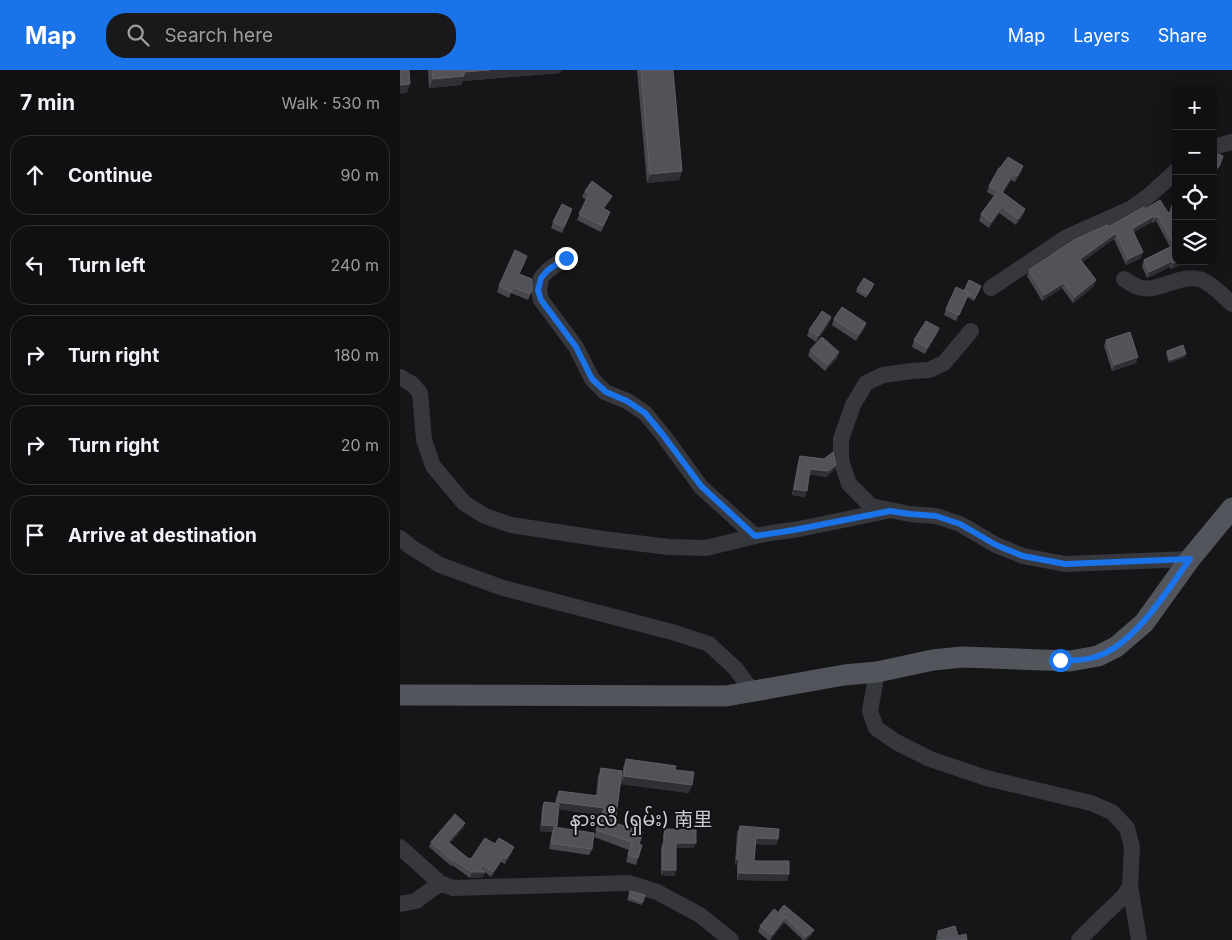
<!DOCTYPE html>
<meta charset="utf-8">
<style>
:root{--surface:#101012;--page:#19191b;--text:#f1f3f6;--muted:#9c9d9f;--line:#303032;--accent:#1a73e8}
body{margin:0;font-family:Inter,"Noto Sans SC","Noto Sans Myanmar",sans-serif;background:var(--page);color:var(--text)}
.controls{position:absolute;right:15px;top:15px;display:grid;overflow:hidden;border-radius:10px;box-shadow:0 5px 20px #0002}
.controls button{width:45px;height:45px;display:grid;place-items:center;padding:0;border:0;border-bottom:1px solid var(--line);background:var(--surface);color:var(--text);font:25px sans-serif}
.stop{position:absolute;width:15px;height:15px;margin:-11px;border:4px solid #1a73e8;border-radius:50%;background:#fff}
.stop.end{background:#1a73e8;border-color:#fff;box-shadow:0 1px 5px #0008}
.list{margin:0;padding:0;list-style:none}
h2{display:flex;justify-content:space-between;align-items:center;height:65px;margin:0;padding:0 20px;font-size:21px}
h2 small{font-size:16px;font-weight:400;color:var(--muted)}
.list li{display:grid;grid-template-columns:32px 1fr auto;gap:15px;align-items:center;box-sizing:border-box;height:80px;margin:0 10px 10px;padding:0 10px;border:1px solid var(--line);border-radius:20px}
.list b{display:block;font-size:19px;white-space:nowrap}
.list em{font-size:16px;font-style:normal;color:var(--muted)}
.icon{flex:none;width:28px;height:28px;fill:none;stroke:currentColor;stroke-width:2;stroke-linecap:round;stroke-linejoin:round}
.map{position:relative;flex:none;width:832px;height:870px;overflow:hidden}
header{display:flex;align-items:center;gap:30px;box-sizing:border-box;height:70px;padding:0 25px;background:var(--accent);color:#fff}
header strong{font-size:24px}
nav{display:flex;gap:28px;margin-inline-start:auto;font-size:18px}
.search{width:350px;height:45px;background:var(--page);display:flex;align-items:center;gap:12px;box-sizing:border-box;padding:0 18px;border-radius:20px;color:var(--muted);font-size:19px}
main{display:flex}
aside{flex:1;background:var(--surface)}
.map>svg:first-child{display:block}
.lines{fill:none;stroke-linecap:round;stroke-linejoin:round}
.minor{stroke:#37383d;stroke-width:16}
.major{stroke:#53555c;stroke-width:21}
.wall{fill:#47494d}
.shaded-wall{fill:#2f3033}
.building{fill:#525359;stroke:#5f6168}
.route{stroke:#1a73e8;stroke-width:6}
.labels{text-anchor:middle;stroke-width:4;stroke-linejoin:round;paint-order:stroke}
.quarter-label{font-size:19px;fill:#c9ccd4;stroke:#111113}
</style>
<header>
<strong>Map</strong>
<div class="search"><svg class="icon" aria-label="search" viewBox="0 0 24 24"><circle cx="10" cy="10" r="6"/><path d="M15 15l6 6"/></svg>Search here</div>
<nav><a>Map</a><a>Layers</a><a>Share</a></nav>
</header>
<main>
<aside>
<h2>7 min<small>Walk · 530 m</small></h2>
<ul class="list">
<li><svg class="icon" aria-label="ahead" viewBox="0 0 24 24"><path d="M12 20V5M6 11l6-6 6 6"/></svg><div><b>Continue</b></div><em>90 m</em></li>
<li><svg class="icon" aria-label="left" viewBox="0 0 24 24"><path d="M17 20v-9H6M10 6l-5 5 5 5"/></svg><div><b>Turn left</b></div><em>240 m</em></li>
<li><svg class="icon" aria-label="right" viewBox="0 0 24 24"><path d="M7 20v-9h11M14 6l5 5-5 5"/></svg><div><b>Turn right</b></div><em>180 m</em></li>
<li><svg class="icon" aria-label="right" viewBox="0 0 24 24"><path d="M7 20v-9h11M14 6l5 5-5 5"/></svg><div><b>Turn right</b></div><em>20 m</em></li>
<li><svg class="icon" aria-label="arrive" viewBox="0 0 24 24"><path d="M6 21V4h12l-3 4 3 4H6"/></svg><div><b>Arrive at destination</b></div></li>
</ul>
</aside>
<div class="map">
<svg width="832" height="870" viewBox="0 0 832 870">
<rect width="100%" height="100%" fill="#161618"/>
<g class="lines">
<path class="minor" d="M813,77l19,-5
M166,188l-18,12 -7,8 -2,12 2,10 35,47 16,32 13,13 22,9 18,12 18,22 38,52 54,49 22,-4 17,-2 93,-19
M724,209c4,3 9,6 14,8 20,7 43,-15 64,-7 12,5 21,16 30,24
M591,218l76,-51 65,-29 19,-14 25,-23
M571,261l-27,32 -15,7 -17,1 -29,4 -17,8 -13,22 -12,34v21l8,24 22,22 39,8 26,2 24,8 36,21 27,11 42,8 125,-5
M0,307l12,7 8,9 4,47 9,26 31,37 21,13 26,9 92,14 66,8 37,1 49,-12
M0,468l11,9 29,18 63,23 169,44 37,12 27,25 16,22
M477,602l-7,39 6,17 20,14 34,17 56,19 105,25 21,9 15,16 5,19 -2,39 -6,10 -21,20 -24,24
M0,777l40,36 13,5 175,-5 29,9 43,23 31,25
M730,816l9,54
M0,834l16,-3 24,-18"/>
<path class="major" d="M0,625l326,1 118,-21 33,-3 56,-12 29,-3 108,4 28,-5 18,-9 28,-24 46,-64 42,-51"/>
</g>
<path class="wall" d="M28,0h133l-1,3 -97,8 -2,4 -32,3z
M237,0h36l9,101 -3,9 -32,3z
M813,82l10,4 -7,17 -3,-1z
M623,96l-2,6 -6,10 -4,-2 -8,13 22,16 -2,6 -7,10 -17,-12 -10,15 -10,-7 2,-7 13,-18 -7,-4 2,-6 11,-18z
M185,121l27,5 -3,6 -5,7 6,3 -9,20 -24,-12 9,-20 -4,-3z
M776,125v66h11v1l-16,7 -1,-2 -23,11 -5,-12 2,-6 26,-13 -14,-26 -3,2 -1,-1 -18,10 7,26 -15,7 -12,-26 -32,23 12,24 -21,17 -11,-15 -20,13 -15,-25 2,-6 79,-43 37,-18 24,5z
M170,145l-8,18 -11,-5 2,-6z
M125,192l-6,12 13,16 -4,10 -17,-7 -2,5 -12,-6 2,-6z
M473,217l-7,11 -10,-6 1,-3z
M580,219l-6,12 -7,-4 -11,24 -12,-6 2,-6 18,-18z
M431,247l-2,6 -13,19 -9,-6 2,-6z
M434,249l32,4 -2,6 -8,12 -24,-16z
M539,258l-2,6 -12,20 -13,-7 2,-7z
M706,270l30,23 -24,8 -8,-25z
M410,280l27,8 -12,13 -17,-15z
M767,281l18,6 -16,6 -3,-9z
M400,386l34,14 -8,7 -17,-3 -4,23 -13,-2 6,-33z
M226,689l49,11 14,23 -68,-9 2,-16z
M201,698l14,55 24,21 -1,14 -2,7 -10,-3 3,-12 -35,-13 7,-22 -42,-6 -2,18 35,22 -3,6 -40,-6 3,-17 -12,-1 2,-23 2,-6 11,1 1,-5 3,-7 37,5 2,-20z
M65,753l-2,5 -13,15 19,16h2l24,-15 17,8 -7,12 -4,-2 -10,15 -6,-5 -2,5 -13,1 -18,-13 -1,1 -22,-19 2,-5z
M340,756l38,13 -2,6 -21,-1 -1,17 35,13 -2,7 -50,-1v-15h-2l2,-32z
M265,759l29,19h-18v22l-2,6 -13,-1v-27l2,-4v-9z
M230,821l15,4 -3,10 -15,-5z
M379,841l33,23 -6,6h-3l-19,-18 -1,2 -13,16h-2l-10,-8 2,-6 19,-14z
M538,861l20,5 -21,4 -1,-3z"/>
<path class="shaded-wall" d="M90,0h71l-1,3 -97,8 -2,4 -32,3 4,-9 31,-7z
M10,14l-3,9 -7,1v-9z
M623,96l-2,6 -6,10 2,-6z
M282,101l-3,9 -32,3 3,-9z
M613,104l-2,6 -11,18 2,-6z
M212,126l-3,6 -9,12 3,-6z
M602,137l-3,6 -10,15 2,-6z
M625,139l-2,6 -7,10 2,-6z
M754,146l-2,6 -22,12 2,-5z
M758,146l-2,5 -3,2 2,-5z
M716,163l-2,6 -36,26 2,-6z
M743,182l-2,6 -15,7 2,-6z
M772,191l-2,6 -23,11 2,-6z
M778,191h9v1l-16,7 2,-6z
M696,210l-2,6 -21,17 2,-6z
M664,213l-2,5 -20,13 2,-6z
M431,247l-2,6 -13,19 2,-6z
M466,253l-2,6 -8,12 2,-6z
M539,258l-2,6 -12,20 2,-6z
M439,282l-2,6 -12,13 3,-6z
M786,284l-1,3 -16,6 1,-3z
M738,287l-2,6 -24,8 2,-6z
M436,395l-2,5 -8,7 -18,-3 2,-5z
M394,419l13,2 -2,6 -13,-2z
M224,706l68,9 -3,8 -68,-9z
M157,732l47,6 -3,7 -46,-6z
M65,753l-2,5 -16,19 1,-5z
M142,755l15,1 -2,6 -1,-5 -2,5 -12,-1z
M356,768l22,1 -2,6 -22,-1z
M276,773h20l-2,5h-20z
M114,777l-2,5 -7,12 1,-5z
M103,787l-2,5 -10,15 2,-5z
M337,789h2l-2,6h-2z
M83,795l-2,5 4,2 -2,5 -13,1 2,-6 8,-4z
M263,800h13l-2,6 -13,-1z
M339,803l50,1 -2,7 -50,-1z
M385,848l-2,6 -13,16 2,-5z
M414,860l-2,4 -6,6h-1l1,-3z"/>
<path class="building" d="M0,0h9l1,14 -10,1z
M32,0h58l-26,2v4l-31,3z
M241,0h32l9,101 -32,3z
M813,82l10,4 -4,11 -6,-2z
M608,87l15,9 -6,10 -4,-2 -11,18 23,17 -7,10 -16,-12 -11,15 -10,-8 17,-23 -9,-5 10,-18h1z
M192,111l20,15 -9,12 7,4 -7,14 -24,-12 10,-20 -4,-3z
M776,125v66h2l-5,2 -1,-2 -23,11 -5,-12 30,-15 -16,-29 -3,2 -1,-2 -22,13 11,23 -15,7 -12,-26 -36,26 16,21 -21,17 -11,-14 -20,12 -15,-25 45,-30 33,-15 1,2 36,-20 1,2 15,-9 9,14z
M162,134l10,5 -8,18 -11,-5z
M115,180l12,6 -8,18 13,5v11l-2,4 -17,-7 -2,5 -12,-6z
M464,208l10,6 -7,11 -10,-6z
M569,210l12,6 -6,12 -7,-4 1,-1 -5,-2z
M556,217l13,6 -10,22 -13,-6z
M442,237l24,16 -8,12 -24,-16z
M422,241l9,6 -13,19 -9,-6z
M526,251l13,7 -12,20 -13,-8z
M730,262l8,25 -24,8 -8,-25z
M422,267l17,15 -11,13 -18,-15z
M783,275l3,9 -16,6 -3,-9z
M433,382l3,13 -8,6 -18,-2 -3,22 -13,-2 6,-33 24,3z
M226,689l50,7 -1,4 19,2 -2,13 -68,-9z
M201,698l21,3 -7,52 28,9 -4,12 3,1 -4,13 -10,-3 4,-13 -36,-12 8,-22 -47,-6 2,-11 39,5z
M144,732l15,2 -2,22 -15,-1z
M55,744l10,9 -17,19 21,17 1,-1 1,1 14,-21 10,6 4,-6 15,9 -8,12 -3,-2 -10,15 -10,-7 -3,3 5,4h-13l-18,-12 -1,1 -22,-19z
M340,756l39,3 -1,10 -22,-1 -2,23h35v13l-50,-1v-14h-2z
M154,757l40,6 -2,16 -41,-6z
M265,759l31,1v13h-20v27h-13v-27h1z
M230,821l15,4 -2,7 -14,-5z
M384,835l30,25 -8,7 -27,-26z
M374,839l11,9 -13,17 -12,-9z
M555,856l3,10 8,-2 1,6h-31l5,-1 -3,-8z"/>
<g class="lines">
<path class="route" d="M166,188l-18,12 -7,8 -3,12 3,10 35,47 16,32 14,13 21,9 18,12 18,22 38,51 54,50 39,-6 96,-19 20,3 26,2 24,8 36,21 27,11 42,8 125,-5c-23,31 -54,84 -92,97 -11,4 -27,5 -38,4"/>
</g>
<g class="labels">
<g class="quarter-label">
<text x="241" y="756">နားလီ (ရှမ်း) 南里</text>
</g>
</g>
</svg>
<div class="controls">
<button>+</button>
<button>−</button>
<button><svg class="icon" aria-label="locate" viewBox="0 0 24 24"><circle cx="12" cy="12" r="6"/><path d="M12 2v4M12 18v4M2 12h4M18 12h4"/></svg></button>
<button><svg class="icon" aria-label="layers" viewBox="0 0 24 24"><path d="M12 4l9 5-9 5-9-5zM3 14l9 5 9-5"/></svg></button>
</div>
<div class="stop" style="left:660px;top:590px"></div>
<div class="stop end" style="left:166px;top:188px"></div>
</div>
</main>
